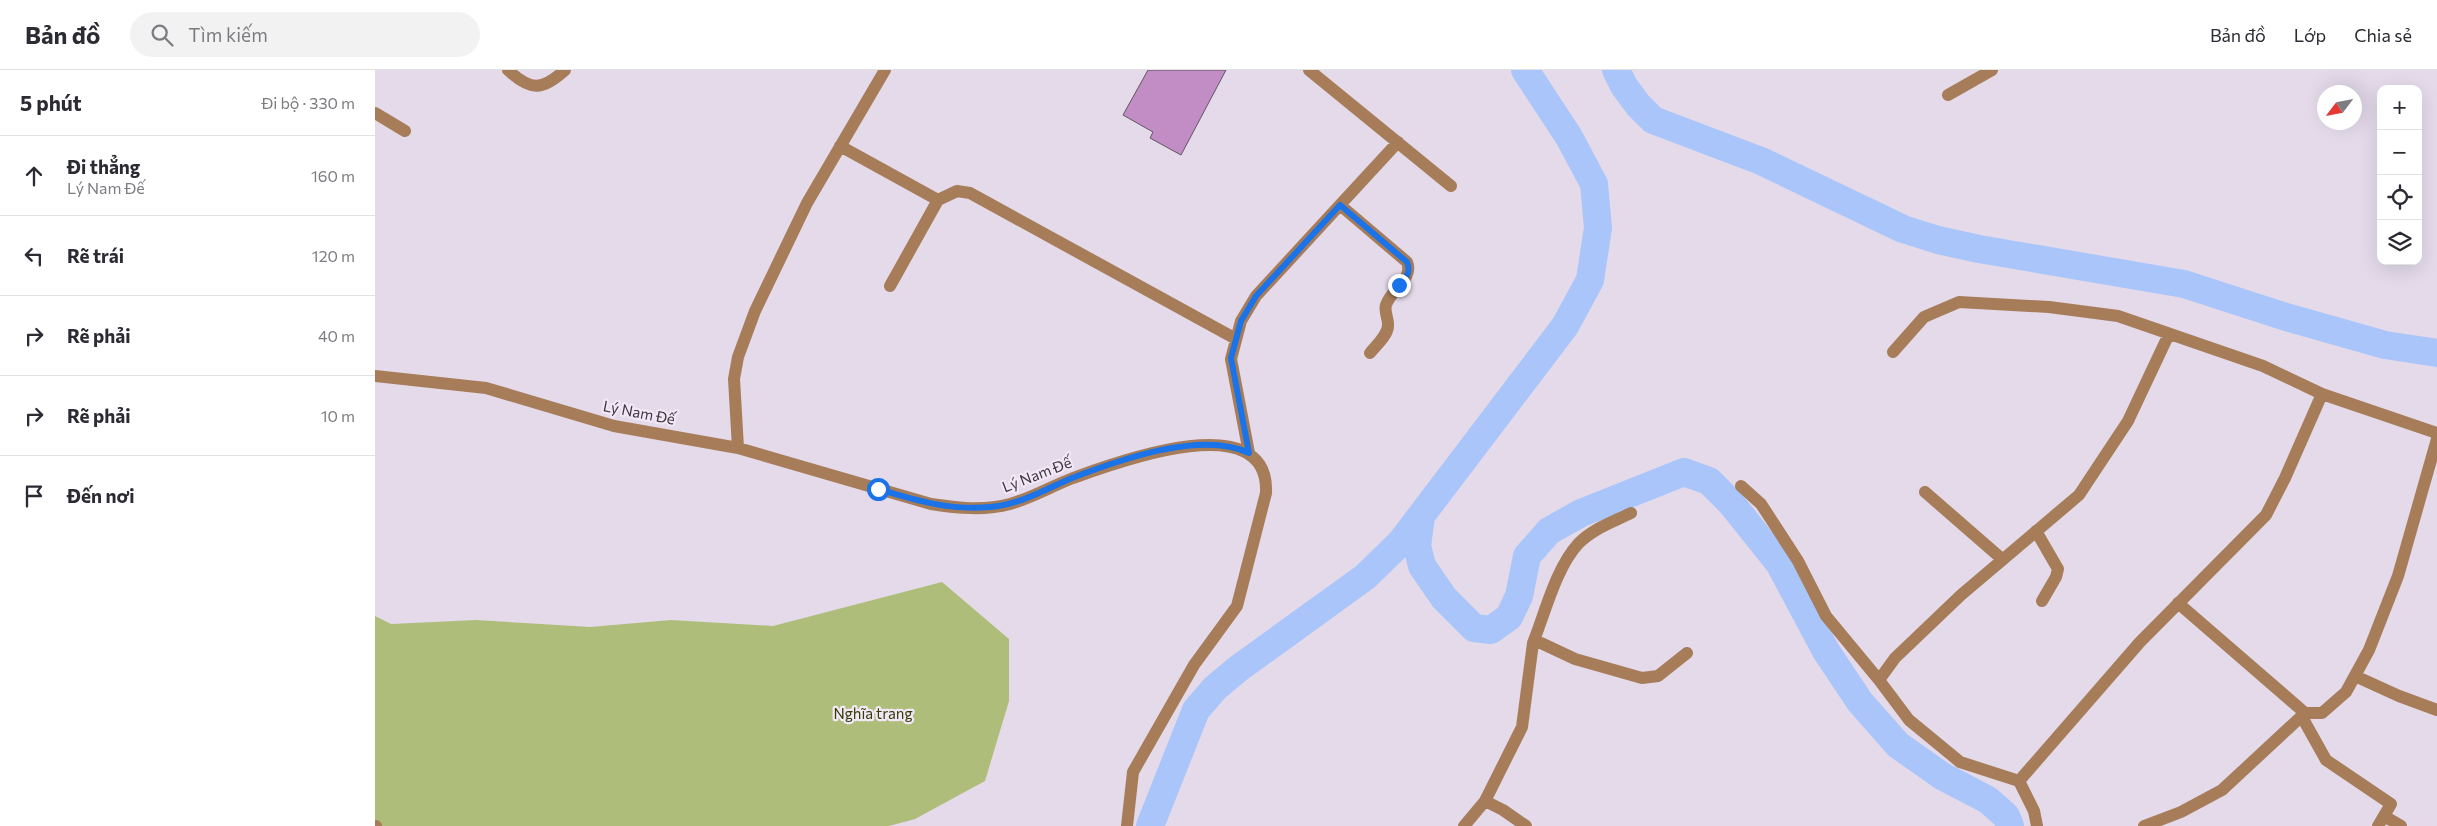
<!DOCTYPE html>
<html lang="vi">
<meta charset="utf-8">
<style>
:root{--surface:#fff;--page:#f2f2f3;--text:#2b2b33;--muted:#7c7c81;--line:#e1e1e2}
body{margin:0;font-family:Commissioner,sans-serif;background:var(--page);color:var(--text)}
.controls{position:absolute;right:15px;top:15px;display:grid;overflow:hidden;border-radius:10px;box-shadow:0 5px 20px #0002}
.controls button{width:45px;height:45px;display:grid;place-items:center;padding:0;border:0;border-bottom:1px solid var(--line);background:var(--surface);color:var(--text);font:25px sans-serif}
.compass{position:absolute;left:1942px;top:15px;width:45px;height:45px;border-radius:50%;background:var(--surface);box-shadow:0 5px 20px #0002;rotate:238deg}
.stop{position:absolute;width:15px;height:15px;margin:-11px;border:4px solid #1a73e8;border-radius:50%;background:#fff}
.stop.end{background:#1a73e8;border-color:#fff;box-shadow:0 1px 5px #0008}
.list{margin:0;padding:0;list-style:none}
h2{display:flex;justify-content:space-between;align-items:center;height:65px;margin:0;padding:0 20px;font-size:21px}
h2 small{font-size:16px;font-weight:400;color:var(--muted)}
.list li{display:grid;grid-template-columns:32px 1fr auto;gap:15px;align-items:center;box-sizing:border-box;height:80px;padding:0 20px;border-top:1px solid var(--line)}
.list b{display:block;font-size:19px;white-space:nowrap}
.list p{margin:0;font-size:16px;white-space:nowrap;color:var(--muted)}
.list em{font-size:16px;font-style:normal;color:var(--muted)}
.icon{flex:none;width:28px;height:28px;fill:none;stroke:currentColor;stroke-width:2;stroke-linecap:round;stroke-linejoin:round}
.map{position:relative;flex:none;width:2062px;height:756px;overflow:hidden}
header{display:flex;align-items:center;gap:30px;box-sizing:border-box;height:70px;padding:0 25px;background:var(--surface);border-bottom:1px solid var(--line)}
header strong{font-size:24px}
nav{display:flex;gap:28px;margin-inline-start:auto;font-size:18px}
.search{width:350px;height:45px;background:var(--page);display:flex;align-items:center;gap:12px;box-sizing:border-box;padding:0 18px;border-radius:28px;color:var(--muted);font-size:19px}
main{display:flex}
aside{flex:1;background:var(--surface)}
.map>svg:first-child{display:block}
.green{fill:#afbd7a}
.lines{fill:none;stroke-linecap:round;stroke-linejoin:round}
.river{stroke:#a9c5fa;stroke-width:28}
.building{fill:#c28cc5;stroke:#615562}
.minor{stroke:#a67c59;stroke-width:12}
.route{stroke:#1a73e8;stroke-width:6}
.labels{text-anchor:middle;stroke-width:4.5;stroke-linejoin:round;paint-order:stroke}
.street-label{font-size:15px;fill:#3c383e;stroke:#f1e7f7}
.park-label{font-size:15px;fill:#343c00;stroke:#f1e7f7}
</style>
<header>
<strong>Bản đồ</strong>
<div class="search"><svg class="icon" aria-label="search" viewBox="0 0 24 24"><circle cx="10" cy="10" r="6"/><path d="M15 15l6 6"/></svg>Tìm kiếm</div>
<nav><a>Bản đồ</a><a>Lớp</a><a>Chia sẻ</a></nav>
</header>
<main>
<aside>
<h2>5 phút<small>Đi bộ · 330 m</small></h2>
<ul class="list">
<li><svg class="icon" aria-label="ahead" viewBox="0 0 24 24"><path d="M12 20V5M6 11l6-6 6 6"/></svg><div><b>Đi thẳng</b><p>Lý Nam Đế</p></div><em>160 m</em></li>
<li><svg class="icon" aria-label="left" viewBox="0 0 24 24"><path d="M17 20v-9H6M10 6l-5 5 5 5"/></svg><div><b>Rẽ trái</b></div><em>120 m</em></li>
<li><svg class="icon" aria-label="right" viewBox="0 0 24 24"><path d="M7 20v-9h11M14 6l5 5-5 5"/></svg><div><b>Rẽ phải</b></div><em>40 m</em></li>
<li><svg class="icon" aria-label="right" viewBox="0 0 24 24"><path d="M7 20v-9h11M14 6l5 5-5 5"/></svg><div><b>Rẽ phải</b></div><em>10 m</em></li>
<li><svg class="icon" aria-label="arrive" viewBox="0 0 24 24"><path d="M6 21V4h12l-3 4 3 4H6"/></svg><div><b>Đến nơi</b></div></li>
</ul>
</aside>
<div class="map">
<svg width="2062" height="756" viewBox="0 0 2062 756">
<rect width="100%" height="100%" fill="#e4daea"/>
<path class="green" d="M567,512l67,57v62l-24,80 -70,38 -26,7h-514v-210l16,8 85,-4 114,7 81,-7 102,6z"/>
<g class="lines">
<path class="river" d="M1241,0l8,16 14,19 15,15 108,41 142,68 35,11 41,9 205,35 102,33 99,28 52,8
M1046,446l-4,30 5,20 22,32 30,30 17,2 18,-13 10,-21 8,-40 22,-25 32,-18 103,-41 25,9 22,22 48,60 47,88 34,51 38,43 44,31 46,24 18,16 4,10
M775,756l46,-116 19,-22 24,-20 126,-91 36,-35 164,-216 25,-46 8,-52 -4,-44 -25,-47 -44,-67"/>
</g>
<path class="building" d="M773,0h78l-45,85 -31,-17 3,-6 -30,-17z"/>
<g class="lines">
<path class="minor" d="M133,0c23,22 35,20 57,0
M934,0l142,116
M1573,25l44,-25
M0,43l30,18
M465,76l98,54 -48,86
M563,130l19,-9 13,2 266,146
M965,135l67,57c7,17 -16,27 -21,43 -2,6 2,13 2,19 1,11 -12,21 -18,29
M1518,282l31,-35 35,-15 90,5 69,9 145,50 59,28 115,39
M0,306l111,12 128,38 124,22 193,56c26,4 53,7 79,0 22,-6 42,-18 63,-26 44,-16 197,-73 193,15l-29,113 -43,59 -61,107 -6,54
M363,378l-4,-69 4,-22 17,-46 52,-108 78,-133
M874,383l-18,-94 10,-38 15,-25 142,-154
M1366,416l20,18 15,23 22,34 28,55 53,64 30,40 51,42 59,19 15,30 3,15
M1550,422l77,67
M1661,461l22,38 -2,8 -14,24
M1803,533l127,110
M1158,573c12,-30 23,-75 45,-99 14,-15 35,-22 53,-31
M1980,606l44,20 38,14
M1504,610l16,-22 66,-63 118,-100 49,-74 41,-87
M1927,647l24,43 65,44 -13,22
M1644,711l121,-139 126,-127 19,-37 37,-84
M1110,731l37,-74 11,-84h8l34,16 67,19 16,-2 29,-23
M2009,746l17,10
M0,756h1
M1089,756l21,-25 18,9 23,16
M1769,756l37,-14 41,-22 83,-77h17l24,-21 23,-42 29,-74 39,-137"/>
</g>
<g class="lines">
<path class="route" d="M503,419c37,11 73,22 112,18 29,-2 56,-18 82,-29 47,-18 130,-48 177,-25l-18,-95 10,-37 15,-25 84,-91 67,57c4,10 0,15 -8,23"/>
</g>
<g class="labels">
<g class="street-label">
<text transform="translate(264 343) rotate(11)" y="5">Lý Nam Đế</text>
<text transform="translate(662 405) rotate(-21)" y="5">Lý Nam Đế</text>
</g>
<g class="park-label">
<text x="498" y="649">Nghĩa trang</text>
</g>
</g>
</svg>
<div class="controls">
<button>+</button>
<button>−</button>
<button><svg class="icon" aria-label="locate" viewBox="0 0 24 24"><circle cx="12" cy="12" r="6"/><path d="M12 2v4M12 18v4M2 12h4M18 12h4"/></svg></button>
<button><svg class="icon" aria-label="layers" viewBox="0 0 24 24"><path d="M12 4l9 5-9 5-9-5zM3 14l9 5 9-5"/></svg></button>
</div>
<svg class="compass" viewBox="-18 -18 36 36"><path d="M0-13l5 13h-10z" fill="#e53935"/><path d="M0 13l5-13h-10z" fill="#7c7c81"/></svg>
<div class="stop" style="left:503px;top:419px"></div>
<div class="stop end" style="left:1024px;top:215px"></div>
</div>
</main>
